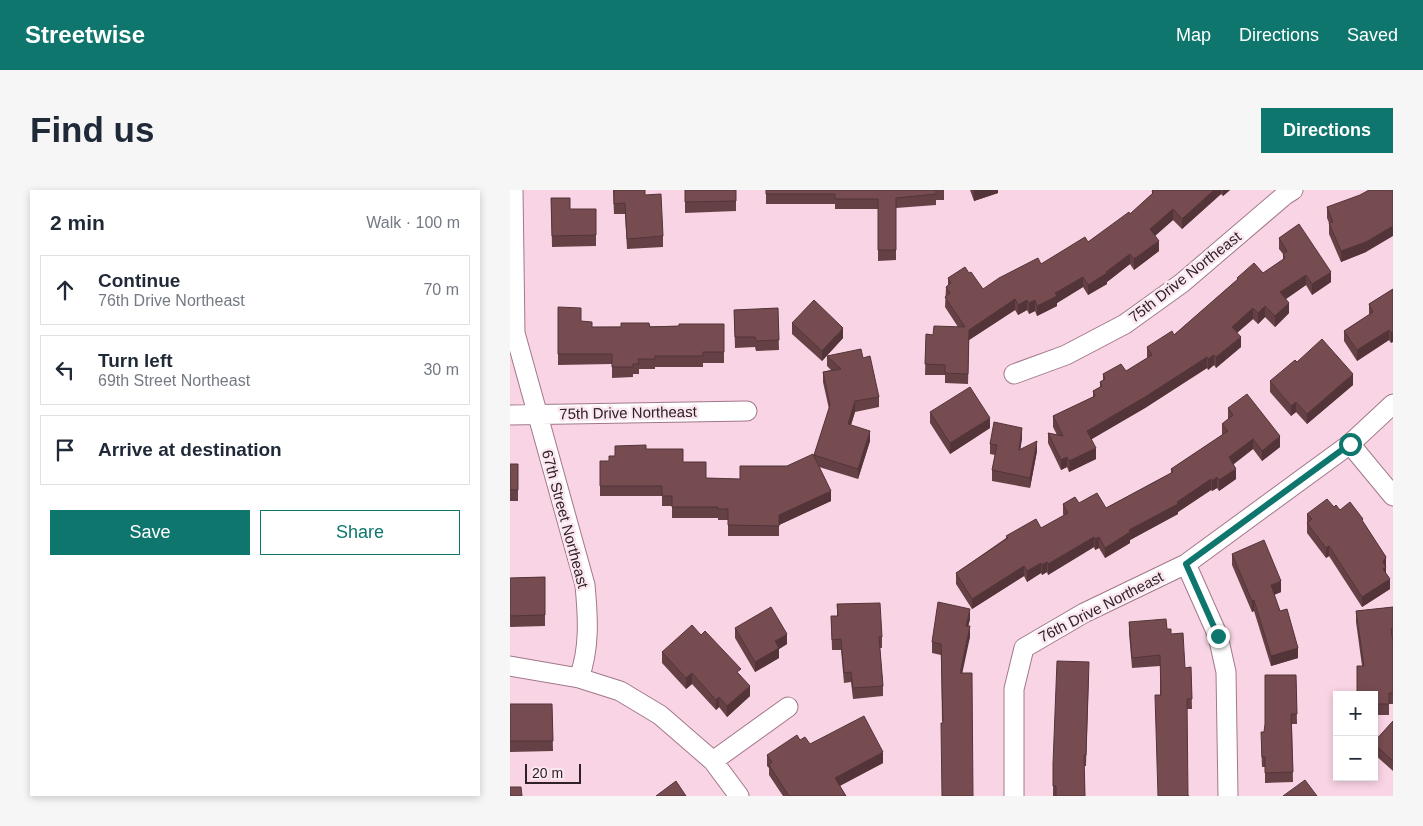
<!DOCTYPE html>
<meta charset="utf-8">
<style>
:root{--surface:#fff;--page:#f6f6f7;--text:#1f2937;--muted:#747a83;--line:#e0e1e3;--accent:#0f766e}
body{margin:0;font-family:Helvetica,sans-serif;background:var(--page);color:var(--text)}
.controls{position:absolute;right:15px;bottom:15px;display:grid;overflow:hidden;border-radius:0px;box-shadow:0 2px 8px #0003}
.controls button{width:45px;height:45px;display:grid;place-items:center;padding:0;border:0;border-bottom:1px solid var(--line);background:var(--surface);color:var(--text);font:25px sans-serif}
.scale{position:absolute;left:15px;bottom:12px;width:56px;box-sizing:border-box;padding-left:5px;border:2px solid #302027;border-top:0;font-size:14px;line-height:18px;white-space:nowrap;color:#302027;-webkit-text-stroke:4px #fae7ef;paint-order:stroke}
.stop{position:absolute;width:15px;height:15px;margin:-11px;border:4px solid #0f766e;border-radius:50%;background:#fff}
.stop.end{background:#0f766e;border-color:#fff;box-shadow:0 1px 5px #0008}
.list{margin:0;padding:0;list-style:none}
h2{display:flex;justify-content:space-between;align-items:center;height:65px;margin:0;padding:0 20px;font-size:21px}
h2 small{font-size:16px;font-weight:400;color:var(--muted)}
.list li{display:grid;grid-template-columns:32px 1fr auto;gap:15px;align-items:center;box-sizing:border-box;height:70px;margin:0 10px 10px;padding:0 10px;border:1px solid var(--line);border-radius:0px}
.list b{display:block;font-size:19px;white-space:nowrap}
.list p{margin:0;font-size:16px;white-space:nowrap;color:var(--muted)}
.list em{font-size:16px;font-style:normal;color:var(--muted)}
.actions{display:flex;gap:10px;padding:15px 20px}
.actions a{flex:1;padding:11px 0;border:1px solid var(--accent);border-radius:0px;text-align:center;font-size:18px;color:var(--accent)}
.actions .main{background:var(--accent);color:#fff}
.icon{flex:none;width:28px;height:28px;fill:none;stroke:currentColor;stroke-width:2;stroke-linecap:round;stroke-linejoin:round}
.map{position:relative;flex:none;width:883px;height:606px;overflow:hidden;border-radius:0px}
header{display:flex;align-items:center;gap:30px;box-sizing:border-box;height:70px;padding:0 25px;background:var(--accent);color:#fff}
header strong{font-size:24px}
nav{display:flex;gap:28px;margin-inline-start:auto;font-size:18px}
.intro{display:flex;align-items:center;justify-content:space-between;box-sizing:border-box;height:120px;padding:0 30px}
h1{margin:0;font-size:35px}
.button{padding:12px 22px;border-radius:0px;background:var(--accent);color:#fff;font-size:18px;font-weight:700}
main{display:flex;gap:30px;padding:0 30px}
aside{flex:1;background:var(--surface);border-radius:0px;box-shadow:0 2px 8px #0003}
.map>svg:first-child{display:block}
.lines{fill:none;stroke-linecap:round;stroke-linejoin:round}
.street-casing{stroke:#a1788a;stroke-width:21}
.street{stroke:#fff;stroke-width:19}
.wall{fill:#654146}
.shaded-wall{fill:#533539}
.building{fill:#764c51;stroke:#533539}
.route{stroke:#0f766e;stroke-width:6}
.labels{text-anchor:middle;stroke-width:5;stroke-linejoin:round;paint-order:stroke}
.street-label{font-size:15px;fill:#302027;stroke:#fae7ef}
</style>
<header>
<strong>Streetwise</strong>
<nav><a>Map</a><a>Directions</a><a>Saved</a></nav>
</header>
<div class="intro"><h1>Find us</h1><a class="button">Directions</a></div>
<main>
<aside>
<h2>2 min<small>Walk · 100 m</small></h2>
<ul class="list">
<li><svg class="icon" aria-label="ahead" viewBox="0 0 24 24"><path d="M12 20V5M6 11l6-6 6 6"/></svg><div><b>Continue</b><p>76th Drive Northeast</p></div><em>70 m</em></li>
<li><svg class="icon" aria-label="left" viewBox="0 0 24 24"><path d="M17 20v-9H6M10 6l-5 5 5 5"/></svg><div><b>Turn left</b><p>69th Street Northeast</p></div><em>30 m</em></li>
<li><svg class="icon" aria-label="arrive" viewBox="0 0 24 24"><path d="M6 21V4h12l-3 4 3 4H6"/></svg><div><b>Arrive at destination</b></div></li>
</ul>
<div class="actions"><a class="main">Save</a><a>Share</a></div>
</aside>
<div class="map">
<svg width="883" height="606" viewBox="0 0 883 606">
<rect width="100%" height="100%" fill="#f9d4e4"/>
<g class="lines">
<g class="street-casing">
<path id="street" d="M3,0l2,143 70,252c3,32 5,63 -6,93l41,13 40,24 53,46 26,35
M504,184l52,-19 59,-31 57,-41 103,-88 8,-5
M0,225l237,-4
M840,254l43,52
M676,374l32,72 8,36 2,124
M0,476l69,12
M203,571l75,-54
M504,606v-107l10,-41 60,-35 102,-49 164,-120 43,-40"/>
</g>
<use href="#street" class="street"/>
</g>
<path class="wall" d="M103,0l32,5 18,41v11l-36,2 -2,-35h-11z
M175,0h51v21l-51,2z
M256,0h178v10h-8v5l-40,3v52l-18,1v-52h-43v-5h-69z
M460,0h28v3l-24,8z
M643,0h77l-7,6 -2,-2 -39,35 -9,-9 -18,16 4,15 -25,19 -4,-6 -23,18v2l-19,11 -5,-8 -26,16v3l-20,10 -2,-5 -6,3 -2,-4 -9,5 -3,-5 -46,30 -1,44 -23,-1v-8h-20l1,-41 7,1 25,-8 -13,-20 1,-20 2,-2v-7l21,-5 14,16 58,-25 47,-22 42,-28 22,-20v-3z
M881,1l-25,61 -25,10 -12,-28v-11l-2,-5v-11z
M41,8l19,11h26v37l-44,1z
M769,48l52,44 -19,13 -6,-10 -20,14 3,14 -14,14 -10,-10 -7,7 -5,-5 -16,14 4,14 -25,21 -2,-3 -6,5 -1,-2 -62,40 -54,31 5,20 -27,13 -2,-5 -6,3 -13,-27v-10l9,2 -4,-8v-11l40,-19v-6l7,-4v-5l3,-2v-6l23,-3 21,-13v-11l27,-12 63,-55v-2l26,-5 20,-13v-6l-4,-5z
M883,99l-2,54 -2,-3 -32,21 -13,-20v-10l25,-16v-11z
M48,117l23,14 11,6 87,-1 45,-2v39h-21v4h-48v2h-16v5h-6v3l-21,1v-14l-54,1z
M268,118l1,42 -23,1 -1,-4 -20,1 -1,-38z
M282,133l51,15 -21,23 -30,-27z
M317,166l36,2 16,39v10l-24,5 -4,13 19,16 -12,38 -39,-12 12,34 -52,24v11h-51v-16h-10v-2h-46v-12h-10v-10h-62v-35h9l6,-5 31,-7 37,13 23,16 34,1 47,-13 27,-11 15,-46 -6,-27v-10l8,-2 -4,-4z
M787,172l56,23 -46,39 -11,-12 -5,4 -21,-24v-11z
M718,218l52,39 -18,14 -9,-12 -20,15 3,15 -17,12 -2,-3 -5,3 -1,-1 -33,22v2l-48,26v3l-25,15 -6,-10 -4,2 -1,-3 -46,28 -1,-3 -5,3 -1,-2 -14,9 -3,-6 -52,33 -16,-25v-11l50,-35v-2l35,-8 23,-12 -1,-2v-10l16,-1 27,5 65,-35v-4l51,-34v-11l6,-5z
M420,222l60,16 -40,26 -20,-31z
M512,248l-2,11 17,2 -7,37 -38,-7v-11l3,-15 -5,-1v-10z
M0,274h8v37h-8z
M824,317l29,15 23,35v17l4,15 -28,18 -33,-51 -3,2 -19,-25v-19z
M722,364l49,38 -7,3 6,16 18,47 -27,8 -17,-55 -2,1 -20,-47z
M35,387v49l-35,1v-49z
M327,414l45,33v11h-2l3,38v10l-30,3 -2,-17 -7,1 -3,-33h-9l-1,-34h6z
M883,417v97h-4v11h-15v-20l-12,-29 -6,-44v-11z
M460,429l-2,7 2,11 -28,86 -1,-68 -9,-2v-11z
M619,432l38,7 4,5 14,34 6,-1 1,42h-5l-29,87 2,-101v-29l-28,2 -3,-35z
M225,438l52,16 -8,5v9l-24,14 -20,-34z
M191,445l40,41 9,20 -23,21 -8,-10 -3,3 -24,-26 -6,5 -24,-26v-11z
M579,482l-3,94h-2l1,30h-32v-32z
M786,485l1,49h-5l1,58 -28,1v-16h-3l-1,-24 3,-11z
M0,514h42l1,47 -43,1z
M883,531v50l-19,-17v-12z
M290,550l10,4 73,19 -43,23 6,10h-63l-14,-21v-7l-2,-2v-11z"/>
<path class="shaded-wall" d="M464,0h24v3l-24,8z
M704,0h7v4l-39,35v-10z
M713,0h7l-7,6z
M663,19v11l-23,20v-11z
M883,36v10l-27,16 -25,10v-11z
M649,51v10l-25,19v-11z
M620,64v10l-23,18v2l-19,11v-10z
M821,82v10l-19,13v-11z
M796,85v10l-26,18v-11z
M573,87v10l-26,16v3l-20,10v-10l18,-13z
M505,109v11l-46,30 -1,44 1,-54z
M517,110v10l-9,5v-10z
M525,110v11l-6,3v-11z
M779,113v10l-14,14v-11z
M755,116v11l-7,7v-11z
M743,118v11l-21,18v-10z
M333,138v10l-21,23v-10z
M879,140v10l-32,21v-11z
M883,141v11l-2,1v-10z
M731,147v10l-25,21v-11z
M704,165v10l-6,5v-11z
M697,167v11l-62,40 -58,34v-11z
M843,184v11l-46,39v-10z
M345,211v11l-7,22v-10z
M786,212v10l-5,4v-10z
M480,228v10l-40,26v-11z
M512,238v10l-3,22v-10z
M360,241v10l-12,38v-10z
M770,246v11l-18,14v-10z
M743,249v10l-24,19v-11z
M527,251v10l-7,37v-10z
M586,258v11l-27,13v-11z
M557,267v10l-6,3v-10z
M726,279v10l-17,12v-11z
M707,287v11l-5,3v-10z
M701,289v11l-33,22v2l-48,26v3l-25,15v-10l24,-18 48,-28z
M321,301v10l-52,24v-10z
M584,347v10l-46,28v-11z
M589,347v11l-4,2v-11z
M819,356v10l-3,2v-10z
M876,367v20l-3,3v-18z
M537,372v10l-5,3v-10z
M531,373v10l-14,9v-11z
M514,376v10l-52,33v-10z
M880,389v10l-28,18v-10z
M771,391v11l-10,4v-11z
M744,410v11l-2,1v-11z
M460,419v10l-4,17v-10z
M460,436v11l-10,47v-11z
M277,444v10l-8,5v9l-24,14v-10l20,-21z
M788,458v10l-27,8v-10z
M182,483v11l-6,5v-11z
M240,496v10l-23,21v-11z
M209,507v10l-3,3v-10z
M373,562v11l-48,25v-10z"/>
<path class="building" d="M104,0h31v5l16,-1 2,42 -36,3 -2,-36 -11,1z
M175,0h51v11l-51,1z
M256,0h170v4l-40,4v52h-18v-51h-43v-5h-69z
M643,0h61l-32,29 -9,-10 -23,20 9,12 -25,18 -4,-5 -24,18 1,1 -19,12 -5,-8 -28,16 2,3 -20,10 -2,-6 -6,3 -2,-3 -9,5 -3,-6 -46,31 -1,44 -23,-1v-8l-20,-1 1,-30 7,1 1,-9 31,1 -20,-30 5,-4 -4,-6 5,-4 -3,-5 17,-11 4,6 2,-1 12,17 16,-11 39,-20 3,6 44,-27 3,5 41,-30 1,2 23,-21 -1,-2z
M859,0h21l1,1 2,-1v36l-27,16 -25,9 -12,-28 4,-1 -6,-15 33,-12z
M41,8h19v11h26v26l-44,1z
M789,34l32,48 -19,12 -6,-9 -26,17 9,11 -14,13 -10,-10 -7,7 -5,-5 -21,19 9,10 -25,20 -2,-2 -6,4 -1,-2 -62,40 -58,34 9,17 -27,13 -2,-4 -6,3 -13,-27 15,3 -10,-20 42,-20 -2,-5 9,-5 -2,-4 5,-3 -2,-5 18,-10 5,7 26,-16 -5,-8 25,-16 2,4 64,-56 -1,-1 17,-15 9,10 22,-15 -2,-4 4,-3 -8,-13z
M883,99v42l-2,2 -2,-3 -32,20 -13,-19 29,-19 -4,-8z
M304,110l29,28 -21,23 -30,-28z
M48,117l23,1v13l11,1v5h29v-4h28l1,4 29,-1v-2h45v28h-21v4h-48v3h-17l1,5h-6v3h-21v-13h-54z
M268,118l1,32 -23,1 -1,-4h-20l-1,-27z
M812,149l31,35 -46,40 -11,-12 -5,4 -21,-25 25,-21 2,2z
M351,159l2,9 7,-2 9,41 -24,4 -7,23 22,7 -12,38 -44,-14 16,-50 -7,-33 18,-3 -14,-13z
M460,197l20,31 -40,25 -20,-31z
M737,204l33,42 -18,15 -9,-12 -24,18 7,12 -17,11 -2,-3 -5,4 -1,-2 -34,23 1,2 -49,26 1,2 -25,16 -6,-11 -4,2 -1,-2 -46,27 -1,-2 -5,3 -1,-2 -14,8 -3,-5 -52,33 -16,-26 52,-35 -2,-2 30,-17 5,9 27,-15 -5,-9 12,-7 4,6 18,-10 9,15 67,-36 -2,-3 57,-38 -6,-7 11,-9 -5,-7z
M484,232l28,6 -3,22 18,-9 -7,37 -38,-8 5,-25 -7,-1z
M136,255v4h37v13h23v16l34,1v-13h47l26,-12 18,37 -52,24v11l-51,-1v-16h-10v-2h-46v-11h-10v-10h-62v-25h9v-5h6v-10z
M0,274h8v26h-8z
M817,309l7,8 2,-2 4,5 10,-8 13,17 -1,1 24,37 -3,5 3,5 -3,2 7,10 -28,18 -33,-51 -3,2 -19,-25 5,-4 -5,-5z
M754,350l17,41 -10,4 9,26 7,-2 11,39 -27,8 -17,-56 -2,1 -20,-47z
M35,387v38l-35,1v-38z
M428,412l32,7 -4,17h4l-10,47h12l1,123h-31l-1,-73h2l-2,-79 -9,-2z
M370,413l2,34h-3l4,49 -30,2 -2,-16 -7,1 -3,-34 -9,1 -1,-24h7l-1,-12z
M261,417l16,27 -12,7 4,7 -24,14 -20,-34z
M883,417v22h-2l2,13v51h-4v11h-15v-9h-17v-29h7l-8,-55z
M656,429l1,10h4v5l12,-1 2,35 6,-1 1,32h-5l1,97h1h-31l-3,-101h6l-1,-40 -28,3 -3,-36z
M182,435l9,10 4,-4 36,38 -4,3 13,14 -23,20 -8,-9 -3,3 -24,-27 -6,5 -24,-26z
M547,471l32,1 -3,93h-2l1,41h-29v-10h-3v-22z
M755,485h31l1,39h-6l2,58 -28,1v-16h-3l-1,-25h3l1,-8z
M0,514h42l1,37h-43z
M354,526l19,36 -48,26 11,18h-57l-20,-31 3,-3 -5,-7 30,-20 3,5 5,-3 5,7z
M883,531v40l-19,-17v-2z
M795,590l12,16h-34z
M166,591l10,15h-30z
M0,597h11l1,9h-12z"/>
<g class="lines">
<path class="route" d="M708,446l-32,-72 164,-120"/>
</g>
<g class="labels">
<g class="street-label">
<text transform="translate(675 87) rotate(-38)" y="5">75th Drive Northeast</text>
<text transform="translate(118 223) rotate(-1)" y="5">75th Drive Northeast</text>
<text transform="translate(55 329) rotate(75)" y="5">67th Street Northeast</text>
<text transform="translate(591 417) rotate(-27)" y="5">76th Drive Northeast</text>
</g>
</g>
</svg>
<div class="controls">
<button>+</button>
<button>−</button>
</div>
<div class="scale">20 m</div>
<div class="stop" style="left:840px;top:254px"></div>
<div class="stop end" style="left:708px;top:446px"></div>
</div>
</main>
